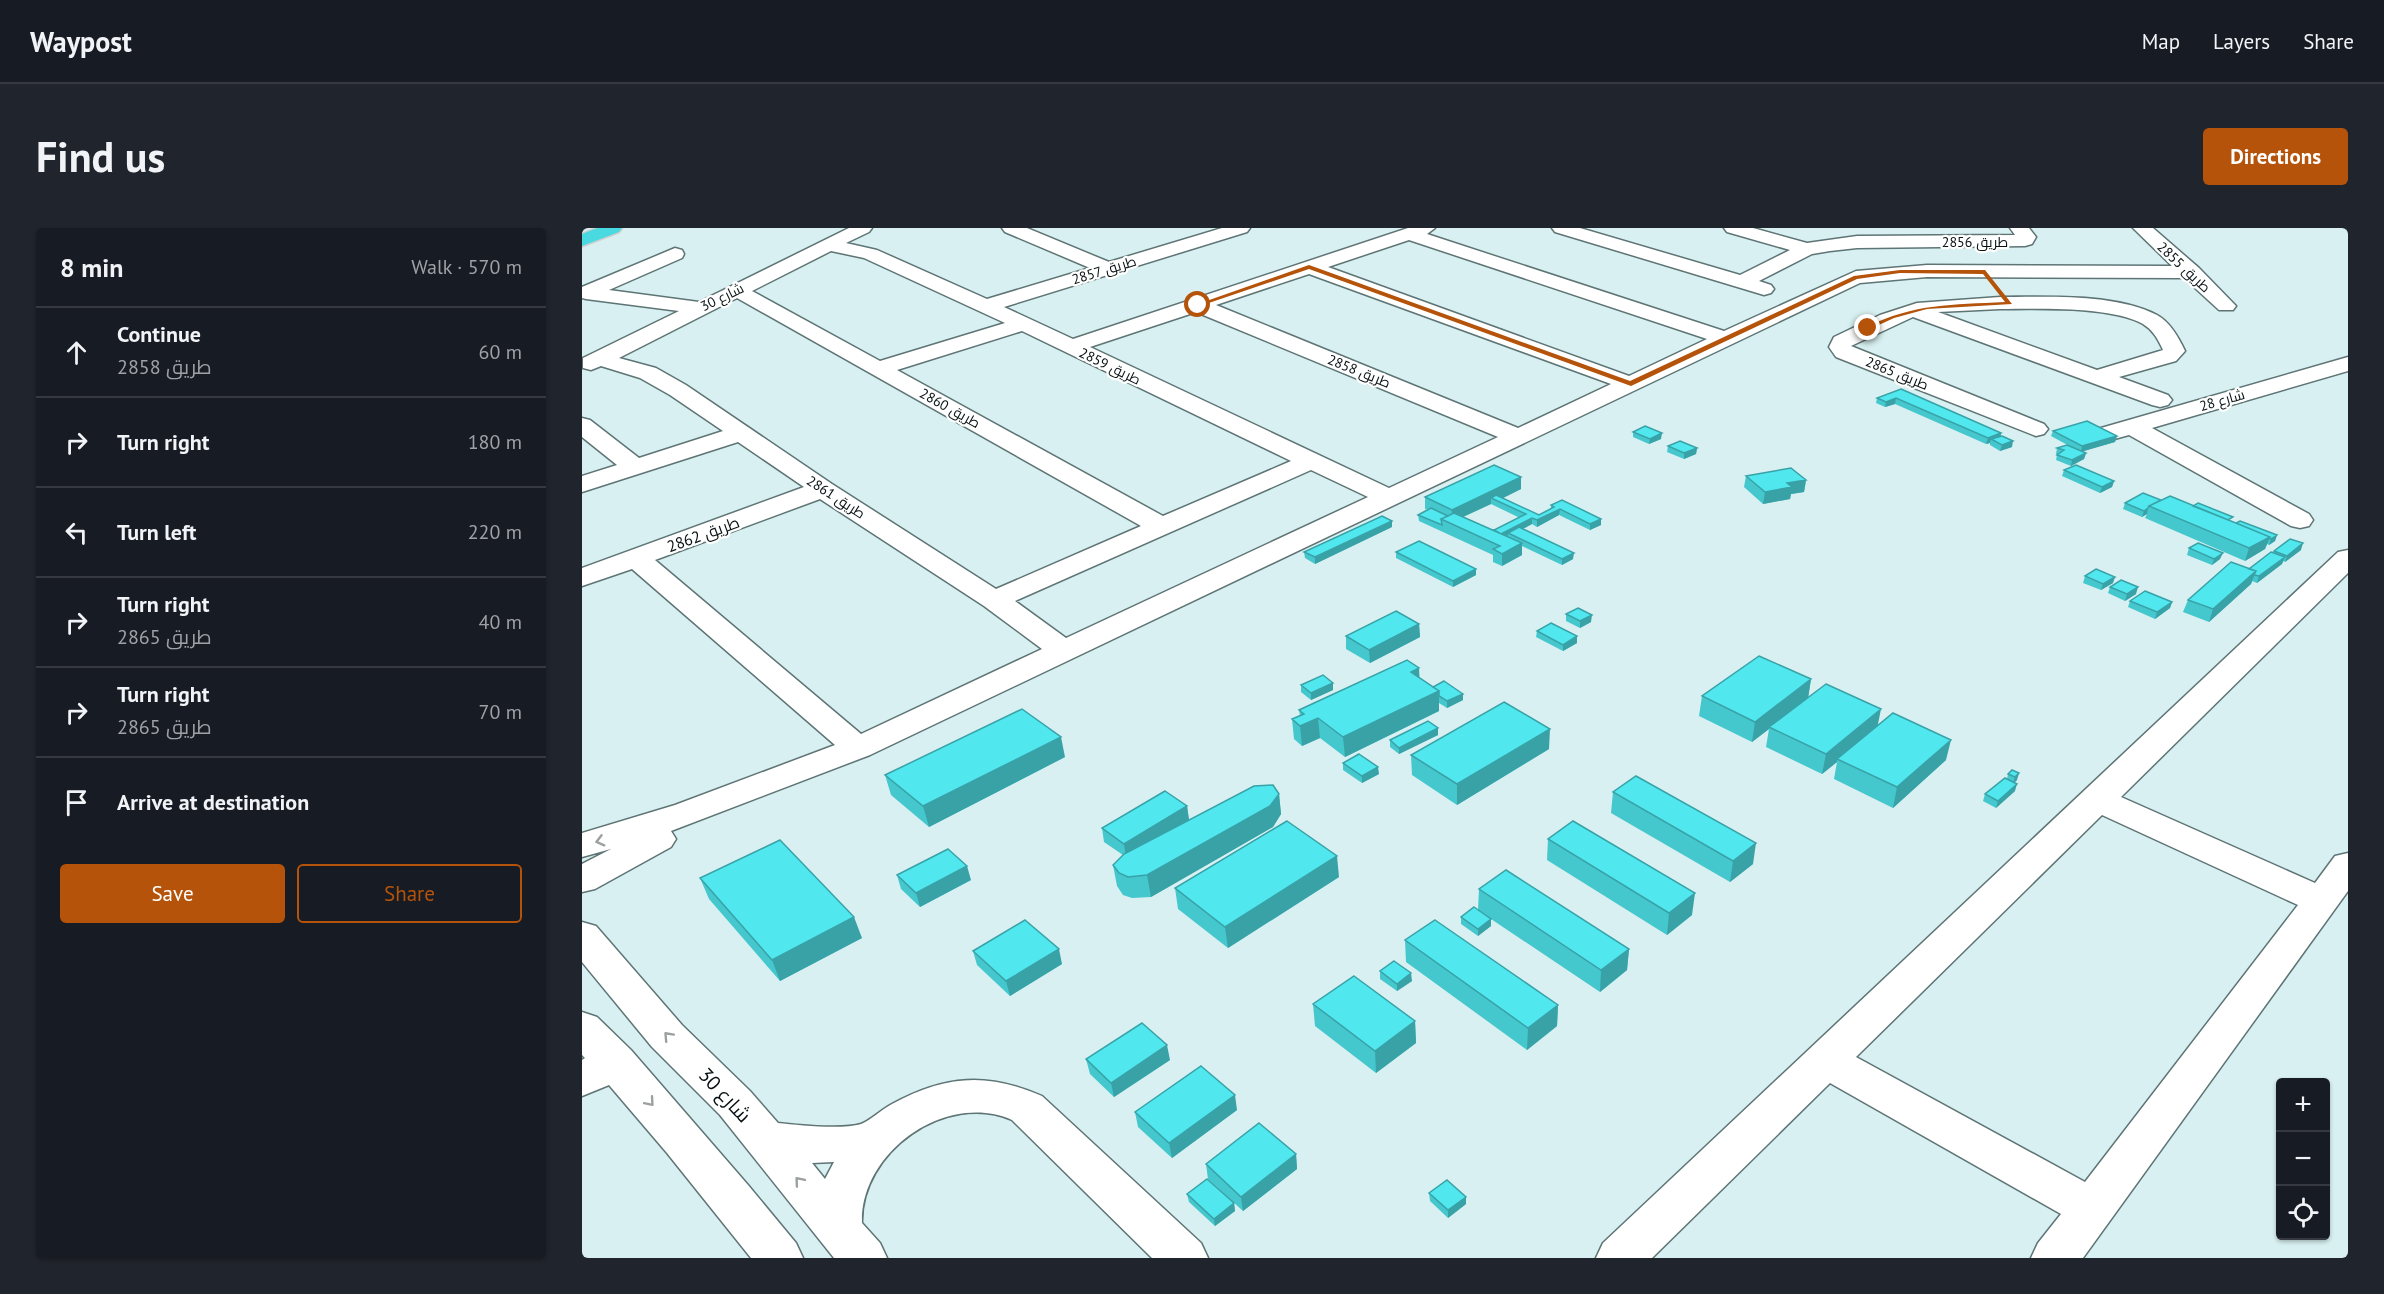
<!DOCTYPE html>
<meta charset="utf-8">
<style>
:root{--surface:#171b24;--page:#20242c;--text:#f1f3f6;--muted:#9ea1a6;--line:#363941;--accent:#b45309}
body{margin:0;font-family:"PT Sans",Cairo,sans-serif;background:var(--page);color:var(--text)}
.controls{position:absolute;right:18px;bottom:18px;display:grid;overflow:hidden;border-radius:6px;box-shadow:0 2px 4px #0004}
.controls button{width:54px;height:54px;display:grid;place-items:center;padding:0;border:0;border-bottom:2px solid var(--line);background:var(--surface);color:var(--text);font:30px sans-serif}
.stop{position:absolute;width:18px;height:18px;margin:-14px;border:4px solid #b45309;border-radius:50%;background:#fff}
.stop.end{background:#b45309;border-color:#fff;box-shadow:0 2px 6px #0008}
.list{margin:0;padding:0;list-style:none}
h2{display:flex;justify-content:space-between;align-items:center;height:78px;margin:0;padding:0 24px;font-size:26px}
h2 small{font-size:20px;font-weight:400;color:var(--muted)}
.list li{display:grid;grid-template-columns:39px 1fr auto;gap:18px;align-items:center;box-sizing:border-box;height:90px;padding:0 24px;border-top:2px solid var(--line)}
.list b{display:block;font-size:22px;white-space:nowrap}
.list p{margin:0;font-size:20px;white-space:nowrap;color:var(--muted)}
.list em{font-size:20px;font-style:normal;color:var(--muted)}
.actions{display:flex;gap:12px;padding:18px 24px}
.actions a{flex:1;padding:14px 0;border:2px solid var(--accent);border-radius:6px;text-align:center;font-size:21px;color:var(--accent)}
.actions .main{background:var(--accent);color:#fff}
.icon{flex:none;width:33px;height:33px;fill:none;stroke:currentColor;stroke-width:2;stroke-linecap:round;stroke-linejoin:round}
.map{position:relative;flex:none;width:1766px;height:1030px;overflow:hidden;border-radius:6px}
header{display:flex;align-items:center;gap:36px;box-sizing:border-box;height:84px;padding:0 30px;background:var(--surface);border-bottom:2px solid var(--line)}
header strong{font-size:28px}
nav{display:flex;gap:33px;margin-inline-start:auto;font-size:21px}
.intro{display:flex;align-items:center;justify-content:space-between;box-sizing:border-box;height:144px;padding:0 36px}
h1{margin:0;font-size:42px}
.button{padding:15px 27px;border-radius:6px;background:var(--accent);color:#fff;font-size:21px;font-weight:700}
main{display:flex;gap:36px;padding:0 36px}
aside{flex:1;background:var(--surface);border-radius:6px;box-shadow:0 2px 4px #0004}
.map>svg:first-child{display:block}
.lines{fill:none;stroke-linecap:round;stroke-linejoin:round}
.minor-casing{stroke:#5e7475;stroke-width:3}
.highway-casing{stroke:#cecfcf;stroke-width:3}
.minor{fill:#fff;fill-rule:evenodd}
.highway{fill:#49d9e1;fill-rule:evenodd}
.wall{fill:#45c7ce;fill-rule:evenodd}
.shaded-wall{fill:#38a2a7}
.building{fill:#50e7ef;stroke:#38a2a7;stroke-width:1.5}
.oneway{stroke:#9ca0a0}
.route{fill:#b45309}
.labels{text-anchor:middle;stroke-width:4.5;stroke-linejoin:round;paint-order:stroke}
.far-street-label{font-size:14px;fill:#081111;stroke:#fff}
.street-label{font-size:16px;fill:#081111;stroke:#fff}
.near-street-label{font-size:20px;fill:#081111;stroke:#fff}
</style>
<header>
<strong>Waypost</strong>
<nav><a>Map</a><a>Layers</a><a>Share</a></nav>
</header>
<div class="intro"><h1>Find us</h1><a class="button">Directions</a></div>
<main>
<aside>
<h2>8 min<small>Walk · 570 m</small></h2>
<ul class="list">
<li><svg class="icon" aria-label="ahead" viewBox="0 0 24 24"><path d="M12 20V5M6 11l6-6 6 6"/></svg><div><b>Continue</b><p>طريق 2858</p></div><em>60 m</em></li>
<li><svg class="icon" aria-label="right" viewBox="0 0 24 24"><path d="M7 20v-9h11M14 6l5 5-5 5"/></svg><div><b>Turn right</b></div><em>180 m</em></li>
<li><svg class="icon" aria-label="left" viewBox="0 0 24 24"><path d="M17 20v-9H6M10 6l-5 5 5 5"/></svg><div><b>Turn left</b></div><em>220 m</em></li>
<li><svg class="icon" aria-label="right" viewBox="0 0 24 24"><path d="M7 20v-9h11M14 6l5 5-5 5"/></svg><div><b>Turn right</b><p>طريق 2865</p></div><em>40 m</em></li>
<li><svg class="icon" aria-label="right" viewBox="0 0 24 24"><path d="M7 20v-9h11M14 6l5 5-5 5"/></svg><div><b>Turn right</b><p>طريق 2865</p></div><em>70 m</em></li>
<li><svg class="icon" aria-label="arrive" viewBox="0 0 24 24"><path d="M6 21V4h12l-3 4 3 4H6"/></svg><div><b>Arrive at destination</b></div></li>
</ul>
<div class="actions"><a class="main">Save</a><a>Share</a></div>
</aside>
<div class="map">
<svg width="1766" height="1030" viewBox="0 0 1766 1030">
<rect width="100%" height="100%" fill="#d8f0f1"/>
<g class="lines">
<g class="minor-casing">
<path id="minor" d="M267,0h23l-3,4 -23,11 31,7 110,49 103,-31 -85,-36 -3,-4h25l82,34 113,-34h28l-3,4 -243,75 69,32 335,-111h27l-8,6 297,97 132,-60 71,-6 245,1 -39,-38h20l46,40 37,38 -3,4h-14l-35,-32 -257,-1 -67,6 -990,472 -199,76 5,8 -5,8 -76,42 -13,3v-28l29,-15 -29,8v-24l93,-28 160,-60 -203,-176 -50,17v-18l222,-81 -66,-45 -156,50v-16l35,-11 -35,-28v-19l8,2 49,38 84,-27 -53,-36 -30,-17 -39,-12 -10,4 -8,-2v-10l96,-47 -93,-12 -4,-1v-11l93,-39 7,2 2,4 -2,4 -73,32 90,12zM827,12l298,99 -78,37 -301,-109zM249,23l33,7 141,65 -125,38 -128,-70zM727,46l302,110 -93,44 -302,-123zM155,70l404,228 -145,63 -164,-105 -146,-99 -30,-17 -37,-10zM614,84l302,125 -109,51 -299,-141zM440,103l269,130 -128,55 -266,-146zM729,242l57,27 -302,141 -51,-37zM238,271l164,107 58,43 -181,85 -206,-174z
M970,0h28l160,47 50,-25 -63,-18 -3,-4h29l54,15 50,-7 158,-1 -5,-7h19l7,9 -4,7 -7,2 -168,2 -27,3 -18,3 -53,27 12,4 3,4 -3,4 -7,2 -209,-63z
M1418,69c46,0 114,-4 157,18 13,7 22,23 28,36l-9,10 -57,16 49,18 4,5 -4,5 -8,2 -8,-2 -239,-88 -62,29 193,78 4,5 -4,5 -8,2 -200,-79 -7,-10 5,-10 46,-22 37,-12zM1418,81c38,0 110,-3 143,15 10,6 15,15 20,26l-66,20 -159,-58z
M1766,129v14l-196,57 157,86 4,6 -4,6 -9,2 -9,-2 -162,-91 -33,9 -9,-2 -3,-5 3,-5z
M1766,322v23l-227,224 194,86 20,-27 13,-3v38l-265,367h-52l7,-15 23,-29 -231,-131 -178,175h-56l7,-15 735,-691zM1520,587l196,90 -213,277 -229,-125z
M0,694l14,4 86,99 68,66 28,32c21,2 63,7 83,1 10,-4 21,-15 31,-20 53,-29 95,-32 150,-8l159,147 7,15h-56l-140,-138c-66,-29 -152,32 -150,103l18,20 7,15h-53l-114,-143 -68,-68 -70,-85zM252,934l-9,17 -13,-16z
M0,784l15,5 34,33 117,135 48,58 7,15h-52l-84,-105 -58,-68 -27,11v-36l3,-2 -3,-3z"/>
</g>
<g class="highway-casing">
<path id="highway" d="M15,0h25l-3,4 -37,14v-12z"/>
</g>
<use href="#minor" class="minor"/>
<use href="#highway" class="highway"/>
</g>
<path class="wall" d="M1319,161l100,44v3l11,11 -12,4 -10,-6v-2l-4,1 -91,-40 -10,3 -9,-4 1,-5z
M1471,203l64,5 -2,6 -33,9 4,2 -2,6 -13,7 -15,-6 1,-5 -1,-1 1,-6h16l-22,-12z
M1051,204l28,7 -12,5 -16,-7z
M1086,218l29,2 -1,6 -12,5 -17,-7z
M1482,242l50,11 -2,6 -12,6 -38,-17z
M1164,248l60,4 -2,12 -13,2 -1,5 -27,5 -19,-17z
M939,249v12l-18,9 36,17 12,-6v-4l50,14v6l-11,5 -31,-15 -22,12 -5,-3 -9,5 50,30 -11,6 -40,-19v9l-20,11 -9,-4v-7l-74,-34 -1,-6 10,-5 -3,-1v-12zM909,276l29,14 -26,12 -31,-13z
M1579,272l75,23 41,12 -2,6 -6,4 -2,-1 -2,5 -20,12 -100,-43 2,-4 -5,3 -19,-8 2,-6z
M810,299l-77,37 -10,-6 -1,-6z
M1607,320l31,11 -8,6 -25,-10z
M1719,322l-16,12 -2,-1 -1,3 -25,19 -5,-2 -1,3 -42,38 -26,-10 5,-12 61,-31 24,-16 1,-2z
M814,324l80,23 -23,12 -57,-29z
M1503,348l28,7 -12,7 -18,-7z
M1528,359l26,7 -11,7 -17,-8z
M1548,373l42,1 -2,6 -15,11 -27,-12z
M984,386l25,8 -11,6 -14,-7z
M837,396l1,13 -50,26 -24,-14v-13z
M955,403l40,12 -14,8 -27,-14z
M837,450l14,9 30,13 -16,8 -8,-5v8l-94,46 -25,-19 -18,8 -8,-7 -2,-20 8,-3 -1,-6z
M1229,451l-3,18 70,28 68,35 -53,48 -59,-29 3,-17 -15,12 -56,-27 3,-18 -17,13 -53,-26 3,-20z
M751,455v7l-22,10 -10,-8v-7z
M856,500v7l-39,19 -9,-7v-7z
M967,521l-92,56 -45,-30 -1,-20z
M483,529l-136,70 -38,-32 -6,-20z
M761,535l36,11 -17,9 -19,-13z
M1430,542l5,10 -2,2v9l-19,17 -13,-7 2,-7 22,-15 1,-5z
M1031,564l140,72 -23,18 -119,-69z
M697,566l2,20 -8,13 -122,70 -19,1 -9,-3 -6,-9 -4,-21 10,-10 -19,-13 -2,-14 85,-22 2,14z
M966,611l144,76 -25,20 -120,-75z
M315,647l74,5 -51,27 -19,-18z
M757,649l-111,71 -50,-39 -3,-21z
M118,650l162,60 -82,43 -71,-82z
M897,661l150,60 -2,21 -27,22 -109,-73v7l-13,10 -17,-12v-7l17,-7z
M823,712l153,65 -1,21 -30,24 -121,-88z
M391,723l89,13 -52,32 -33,-31z
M798,743l32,10 -15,10 -17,-12z
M731,776l102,17 1,22 -40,30 -61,-47z
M504,831l84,1 -56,37 -24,-23z
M655,882l-65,48 -34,-31 -3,-15z
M714,926l1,15 -54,42 -35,-32 -2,-15z
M847,965l37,11 -18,14 -18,-17z
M605,966l47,9 1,8 -20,15 -26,-24z"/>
<path class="shaded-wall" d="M1314,170l-1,6 -10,3 1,-5z
M1080,205l-1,6 -12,5 1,-5z
M1419,205l-1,6h-9l-1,4 -4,1 2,-6z
M1535,208l-2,6 -34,10 1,-6z
M1431,213l-1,6 -12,4 2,-6z
M1115,220l-1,6 -12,5v-6z
M1504,225l-2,6 -13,7 1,-6z
M939,249v12l-24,12 -6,-3v6l-37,17 -2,-1v-10z
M1224,252l-2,12 -13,2 -1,5 -27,5 2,-12 22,-9z
M1532,253l-2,6 -12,6 2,-6z
M1566,280l-1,6 -5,3 2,-6z
M978,281l-1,6 -22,12v-7z
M950,290v6l-21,11 -3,-2v4h-13z
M1019,291v6l-11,5v-6z
M810,293v6l-77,37v-7z
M1695,307l-2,6 -6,4 2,-6z
M1688,309l-5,12 -20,12 4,-13z
M940,315v12l-20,11v-12z
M1721,315l-2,7 -16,12 2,-6z
M992,325l-1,6 -11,6v-6z
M1641,325l-3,6 -8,6 2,-6z
M1703,329l-3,7 -25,19 2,-7z
M894,341v6l-23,12v-6z
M1674,343l-5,13 -42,38 4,-13z
M1533,349l-2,6 -12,7 2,-6z
M1556,359l-2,7 -11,7 2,-7z
M1590,374l-2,6 -15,11 2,-7z
M1010,387l-1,7 -11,6v-7z
M837,396l1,13 -50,26 -1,-13z
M995,408v7l-14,8v-6z
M837,440l1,20 -9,-16z
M1229,451l-3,20 -39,28v2l-17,13 3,-20z
M751,455v7l-22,10v-7z
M857,463v20l-94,46 -2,-20z
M881,466v6l-16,8v-7z
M1299,481l-4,20 -40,30v3l-15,12 4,-20z
M736,490l2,20 -18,8 -2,-20z
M856,500v7l-39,19v-6z
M968,501l-1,20 -92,56v-21z
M479,509l4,20 -136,70 -6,-21z
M1369,512l-5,20 -53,48 4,-21z
M796,539l1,7 -17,9v-7z
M1437,545l-2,7 -4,4 2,-7z
M1435,556l-2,7 -19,17 2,-7z
M697,566l2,20 -8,13 -122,70 -4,-22z
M605,578l2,14 -63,38 -2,-14z
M1174,615l-3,21 -23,18 3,-21z
M755,628l2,21 -111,71 -3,-21z
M385,638l4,14 -51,27 -4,-14z
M1113,665l-3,22 -25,20 2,-22z
M272,689l8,21 -82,43 -8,-21z
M909,691v7l-13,10v-7z
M477,721l3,15 -52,32 -4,-15z
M1047,721l-2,21 -27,22 1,-22z
M829,745l1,8 -15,10v-7z
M976,777l-1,21 -30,24 1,-22z
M833,793l1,22 -40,30 -1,-22z
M585,817l3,15 -56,37 -3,-14z
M653,867l2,15 -65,48 -3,-15z
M714,926l1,15 -54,42 -2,-14z
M884,969v7l-18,14v-8z
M652,975l1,8 -20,15 -1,-7z"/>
<path class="building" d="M1319,161l100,44 -13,5 -92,-40 -10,4 -9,-4z
M1505,193l30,15 -35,10 -29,-15z
M1063,198l17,7 -12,6 -17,-7z
M1420,208l11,5 -11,4 -11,-6z
M1098,213l17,7 -13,5 -16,-7z
M1485,217l19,8 -14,7 -15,-5 7,-5 -7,-2z
M912,237l27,12 -69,33 -27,-13z
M1494,237l38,16 -12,6 -38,-17z
M1209,240l15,12 -19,3 5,4 -27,5 -19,-16z
M1561,265l18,7 -12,6 -1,2 -4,3 -19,-8z
M914,267l43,20 15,-8 -3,-2 11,-5 39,19 -11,5 -30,-15 -23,11 -5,-2 -31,16 -7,-4 32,-16 -35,-16z
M1588,268l100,41 -21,11 -100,-42z
M1616,275l35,14 -5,3 -35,-14z
M849,280l17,8 -7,3 1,6 -24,-10z
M872,285l68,30 -20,11 -9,-5 7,-3 -59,-27z
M800,288l10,5 -77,36 -11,-5z
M1658,293l37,14 -6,4 -3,-1 2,-1 -34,-14z
M937,299l55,26 -12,6 -54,-26z
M1708,311l13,4 -16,13 -13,-5z
M837,313l57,28 -23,12 -57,-29z
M1616,315l25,10 -9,6 -25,-11z
M1689,324l14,5 -26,19 -5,-1 2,-4 -7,-2z
M1649,334l25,9 -43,38 -25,-9z
M1514,341l19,8 -12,7 -18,-8z
M1539,352l17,7 -11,7 -17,-7z
M1563,363l27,11 -15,10 -27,-11z
M996,380l14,7 -12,6 -14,-7z
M814,383l23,13 -50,26 -23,-14z
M969,395l26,13 -14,9 -26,-14z
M1177,428l52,23 -56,43 -53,-26z
M825,432l12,8 -8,4 28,19 -96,46 -25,-19 -18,8 -8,-7 12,-5 -5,-4z
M741,447l10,8 -22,10 -10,-8z
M862,453l19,13 -16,7 -8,-5v-5l-6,-4z
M1244,456l55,25 -55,45 -57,-27z
M922,474l46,27 -93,55 -46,-29z
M440,481l39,28 -138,69 -38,-31z
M1311,485l58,27 -54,47 -60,-28z
M846,493l10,7 -39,20 -9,-8z
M777,526l19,13 -16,9 -19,-13z
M1430,542l7,3 -4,4 -7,-3z
M1054,548l120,67 -23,18 -120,-69z
M1423,550l12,6 -19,17 -13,-7z
M691,557l6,9 -9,12 -123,69 -19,2 -9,-4 -6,-8 11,-11 130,-68z
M583,563l22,15 -63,38 -22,-16z
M705,593l50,35 -112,71 -50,-39z
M991,593l122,72 -26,20 -121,-74z
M198,612l74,77 -82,43 -72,-82z
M366,621l19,17 -51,27 -19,-18z
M924,642l123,79 -28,21 -122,-81z
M892,679l17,12 -13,10 -17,-12z
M443,692l34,29 -53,32 -33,-30z
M853,692l123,85 -30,23 -123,-88z
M812,733l17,12 -14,11 -17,-13z
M772,748l61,45 -40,30 -62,-47z
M560,795l25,22 -56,38 -25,-24z
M619,838l34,29 -66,48 -34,-31z
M677,895l37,31 -55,43 -35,-33z
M625,951l27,24 -20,16 -27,-25z
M865,952l19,17 -18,13 -19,-17z"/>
<defs><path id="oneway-chevron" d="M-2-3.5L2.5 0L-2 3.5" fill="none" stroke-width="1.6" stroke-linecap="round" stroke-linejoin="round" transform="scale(1.5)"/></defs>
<g class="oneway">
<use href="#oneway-chevron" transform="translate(18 613) rotate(165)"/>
<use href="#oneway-chevron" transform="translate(86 808) rotate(-133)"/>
<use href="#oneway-chevron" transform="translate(68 874) rotate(49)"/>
<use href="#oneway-chevron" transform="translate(217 953) rotate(-130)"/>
</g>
<path class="route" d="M727,37l321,116 224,-105 46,-6h85l27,34 -85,5 -33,9 -26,12 -2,-3c50,-24 85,-22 139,-25l-22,-28 -83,-1 -43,6 -226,107 -322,-117 -109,37 -5,-1z"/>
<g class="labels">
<g class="far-street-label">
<text x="1393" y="19">طريق 2856</text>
<text transform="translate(1602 39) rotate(43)" y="5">طريق 2855</text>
<text transform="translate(522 42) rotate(-17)" y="5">طريق 2857</text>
<text transform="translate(140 69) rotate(-26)" y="5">شارع 30</text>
<text transform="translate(528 138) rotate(26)" y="5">طريق 2859</text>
<text transform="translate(777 143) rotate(22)" y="5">طريق 2858</text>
<text transform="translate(1315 145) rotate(22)" y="5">طريق 2865</text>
<text transform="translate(1640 172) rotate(-16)" y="5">شارع 28</text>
<text transform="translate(368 180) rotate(29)" y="5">طريق 2860</text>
<text transform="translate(254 269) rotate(33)" y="5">طريق 2861</text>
</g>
<g class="street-label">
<text transform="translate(121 306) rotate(-20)" y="6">طريق 2862</text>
</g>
<g class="near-street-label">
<text transform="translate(143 867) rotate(47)" y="7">شارع 30</text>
</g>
</g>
</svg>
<div class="controls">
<button>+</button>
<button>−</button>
<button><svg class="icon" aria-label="locate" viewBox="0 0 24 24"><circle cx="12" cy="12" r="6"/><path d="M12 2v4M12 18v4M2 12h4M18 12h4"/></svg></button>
</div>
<div class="stop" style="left:616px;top:77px"></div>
<div class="stop end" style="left:1286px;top:100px"></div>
</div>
</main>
